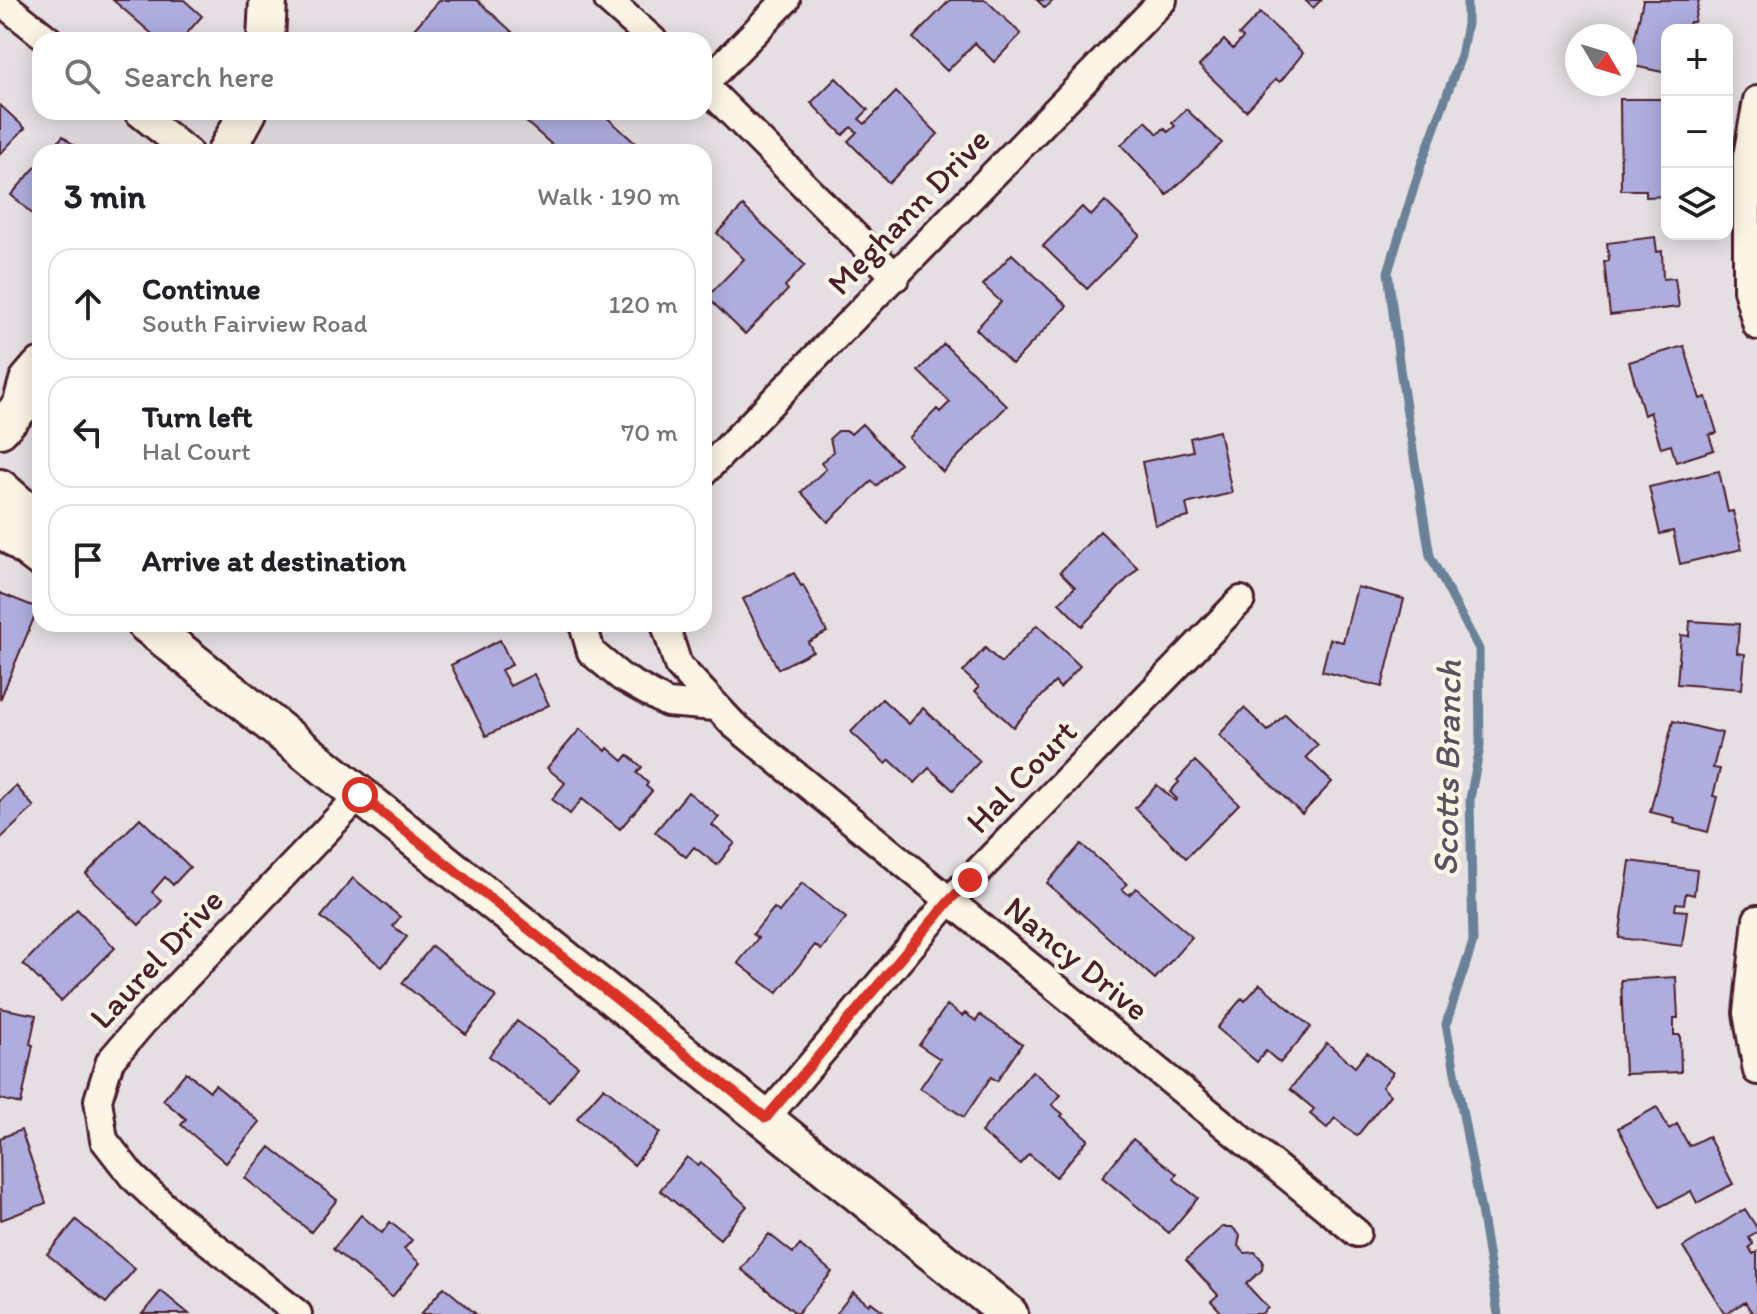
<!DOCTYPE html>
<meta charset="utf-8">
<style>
:root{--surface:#fff;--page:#f6f6f6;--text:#202124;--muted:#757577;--line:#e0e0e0}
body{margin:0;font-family:Itim,sans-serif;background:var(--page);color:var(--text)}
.controls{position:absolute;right:24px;top:24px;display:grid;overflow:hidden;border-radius:16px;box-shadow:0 4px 20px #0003}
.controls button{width:72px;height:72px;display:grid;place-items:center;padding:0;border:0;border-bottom:2px solid var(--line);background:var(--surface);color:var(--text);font:40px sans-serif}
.compass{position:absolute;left:1565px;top:24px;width:72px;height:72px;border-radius:50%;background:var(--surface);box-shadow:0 4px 20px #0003;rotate:128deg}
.stop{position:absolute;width:24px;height:24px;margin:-18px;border:6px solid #d93025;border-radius:50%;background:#fff}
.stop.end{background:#d93025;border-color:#fff;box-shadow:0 2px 8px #0008}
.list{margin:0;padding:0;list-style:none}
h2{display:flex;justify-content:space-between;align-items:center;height:104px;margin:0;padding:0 32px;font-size:34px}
h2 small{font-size:26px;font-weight:400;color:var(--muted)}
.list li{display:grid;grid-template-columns:52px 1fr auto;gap:24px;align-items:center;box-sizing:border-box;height:112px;margin:0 16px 16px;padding:0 16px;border:2px solid var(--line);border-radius:24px}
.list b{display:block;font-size:30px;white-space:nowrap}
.list p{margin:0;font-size:26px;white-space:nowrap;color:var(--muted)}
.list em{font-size:26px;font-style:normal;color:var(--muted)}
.icon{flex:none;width:44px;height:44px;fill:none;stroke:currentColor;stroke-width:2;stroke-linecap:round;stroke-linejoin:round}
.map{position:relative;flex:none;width:1757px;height:1314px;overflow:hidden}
.search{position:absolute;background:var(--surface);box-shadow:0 4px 20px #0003;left:32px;top:32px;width:680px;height:88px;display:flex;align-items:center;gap:20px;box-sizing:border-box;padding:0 28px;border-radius:24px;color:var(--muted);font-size:30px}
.panel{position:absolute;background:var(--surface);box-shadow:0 4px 20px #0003;left:32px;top:144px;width:680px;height:488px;border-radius:24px}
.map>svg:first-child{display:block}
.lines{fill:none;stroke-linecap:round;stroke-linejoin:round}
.stream{stroke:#6a8298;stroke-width:9}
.building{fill:#aeadde;stroke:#4a1f2b;stroke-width:2}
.street-casing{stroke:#4a1f2b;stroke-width:32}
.secondary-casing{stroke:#4a1f2b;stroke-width:42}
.street{stroke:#fcf5e5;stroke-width:26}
.secondary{stroke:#fcf5e5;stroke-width:36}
.route{stroke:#d93025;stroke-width:10}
.labels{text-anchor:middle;stroke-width:8;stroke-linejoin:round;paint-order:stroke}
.street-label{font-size:34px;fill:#4a1f2b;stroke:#fcf5e5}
.water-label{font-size:36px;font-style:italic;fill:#5a5161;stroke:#fcf5e5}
</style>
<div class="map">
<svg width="1757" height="1314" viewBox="0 0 1757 1314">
<rect width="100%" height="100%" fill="#e5dfe3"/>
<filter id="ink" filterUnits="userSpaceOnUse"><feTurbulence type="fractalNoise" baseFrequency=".0125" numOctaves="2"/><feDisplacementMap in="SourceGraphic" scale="16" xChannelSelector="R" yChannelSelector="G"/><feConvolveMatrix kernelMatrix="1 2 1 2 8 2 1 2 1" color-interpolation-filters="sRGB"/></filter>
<g filter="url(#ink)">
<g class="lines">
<path class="stream" d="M1467,0v24l-6,32 -40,109 -33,107 12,97 30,187 49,93 1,98 -10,52 3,143 -27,82 36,192 16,98"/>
</g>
<path class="building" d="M113,0h71l18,16 -21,24h-22z
M440,0h37l44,40h-117z
M950,0h36l35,34 -27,28 -19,-19 -28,28 -34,-33z
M1037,0h17l-9,8z
M1305,0h16l-8,8z
M1643,0h56l-5,22h-4l-2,8h-21v43l-38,-8z
M1260,13l43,40 -23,29 -4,-3 -30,32 -47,-45 25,-26 9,9 10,-11 -4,-3z
M836,78l32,32 -9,9 6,5 31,-32 42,42 -49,49 -41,-42 9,-9 -6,-5 -8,8 -32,-32z
M1620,99h47v97l-21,1v-7h-25z
M0,105l25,23 -25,26z
M1186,109l36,34 -55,52 -46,-50 25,-24 12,13 6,-6 4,4 7,-6 -3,-3z
M515,112h86l44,40h-85z
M63,136l18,16h-32z
M40,162v56l-1,2 -28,-25z
M1105,201l35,34 -53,54 -44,-43 39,-39 9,9z
M743,206l62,59 -20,21 3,4 -43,44 -38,-37 37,-38 -27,-26z
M1655,237l2,15 5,-1 1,28 12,-1 4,29 -69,8 -6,-54h5l-2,-18z
M1012,254l55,52 -55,58 -36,-35 25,-27 -18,-17z
M944,344l63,62 -64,66 -34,-34 28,-29 3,3 10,-10 -32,-31z
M1684,346l16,53 6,-2 11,36 -8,2 5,15 -38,12 -5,-17 -10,3 -11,-36 -6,3 -15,-53z
M862,424l38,40 -24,22 -4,-5 -44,41 -27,-30 25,-23 -5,-6 12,-11 -3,-14 8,-7h10l3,3z
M1219,431l13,62 -46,11 3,13 -34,8 -13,-63 51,-11 -3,-13z
M1719,471l9,41 5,-1 9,38 -62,15 -7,-33 -13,3 -11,-47z
M1100,531l38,37 -56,58 -23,-23 16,-16 -15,-15z
M794,573l7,13 2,-1 24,47 -19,10 5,9 -35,18 -35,-70z
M1357,587l47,12 -22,88 -60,-16 8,-32 13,3z
M0,593l38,15 -38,92z
M1690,621l49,3 -2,29 8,1 -3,35 -65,-5 4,-49 8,1z
M1037,625l43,41 -20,22 -5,-6 -42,45 -38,-36 4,-4 -16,-15 22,-24 16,15z
M500,640l12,25 -11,5 9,16 24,-12 15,31 -63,31 -35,-71z
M882,699l27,25 14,-16 57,53 -27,29 -24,-22 -14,15 -25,-23 -4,4 -35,-32z
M1244,708l24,23 17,-17 33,31 -12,12 26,25 -30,32 -83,-79z
M1673,721l49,12 -9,35 7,1 -7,27 4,1 -9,35 -34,-9 1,-5 -25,-6z
M580,729l26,22 2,-3 15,13 5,-6 14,12 -5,6 11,10 -2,3 6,5 -32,38 -38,-30 -12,15 -18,-15 13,-16 -18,-15z
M1195,761l44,43 -53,54 -51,-50 22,-23 18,16 2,-2 -7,-7 9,-10 -2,-2z
M16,786l18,21 -34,32v-38z
M688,792l31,25 -7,8 23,18 -18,22 -23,-18 -8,10 -31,-25z
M140,818l50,49 -17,18 -8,-8 -13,15 10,9 -23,24 -53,-51z
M1081,844l46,40 -5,5 7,6 7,-7 56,49 -37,42 -108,-96z
M1630,861l67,9 -3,25 -8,-2 -2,11 -8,-1 -1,7 12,1 -5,35 -63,-8z
M353,878l47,39 -7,9 14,11 -25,30 -61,-50z
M802,883l44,35 -25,32 -6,-5 -38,48 -39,-30 20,-25 -5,-4 21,-26 5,4z
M77,909l38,39 -54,53 -38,-37z
M432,946l64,51 -30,37 -64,-51z
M1676,977l2,41h-4v17h6l1,37 -56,2 -4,-94z
M1260,984l51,43 -31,36 -14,-12 -9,11 -40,-34 25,-30 3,3z
M947,1005l15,11 3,-3 11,8 4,-6 42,29 -25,37 -6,-4 -27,40 -44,-29 20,-29 -21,-14z
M0,1008l36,7 -6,29 3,1 -12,59 -21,-5z
M517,1021l61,45 -29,37 -60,-47z
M1327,1043l28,24 12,-15 26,21 -11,14 8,8 -33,41 -22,-18 -8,10 -17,-14 4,-5 -24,-20z
M1032,1071l29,24 -9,10 11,9 -2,2 27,23 -32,38 -27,-23 -9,10 -39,-32z
M186,1072l24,19 5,-6 45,37 -34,41 -45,-38 5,-6 -23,-19z
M604,1087l56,46 -26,32 -57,-47z
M1657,1107l12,22 8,-5 12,22 19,-10 25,48 -36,19 -6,-12 -31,16 -42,-79z
M21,1130l25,73 -45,17 -1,-82z
M1133,1139l44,35 -3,5 24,19 -29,35 -67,-56z
M270,1147l67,53 -26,32 -66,-54z
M687,1157l11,9 3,-3 46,43 -27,33 -60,-49z
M1745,1209l12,19v4l-9,5 5,7 -4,3 4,7 4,-2v61l-4,1 -8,-12 -20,12 -42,-67z
M361,1215l21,18 8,-11 22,18 -8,9 16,14 -28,34 -59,-48z
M76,1220l59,49 -29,34 -59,-49z
M1222,1227h10l8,8 -2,11 7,7 10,-1 8,9 -1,9 -16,14 22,24 -7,6h-38l-12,-13 7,-6 -32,-35z
M769,1234l24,19 7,-8 32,27 -35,42 -56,-45z
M444,1287l32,27h-55z
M161,1291l28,23h-47z
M853,1292l16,13 2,-3 16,12h-51z"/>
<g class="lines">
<g class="street-casing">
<path id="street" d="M608,0l45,40
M0,1l49,39
M704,84l82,-84
M704,85l192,192
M1757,100l-10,56v134l10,36
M138,112l50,40
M704,472l459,-472
M583,624l8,28 30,25 46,26 48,4
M665,624l13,41 55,59 624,509
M1757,919l-10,94 10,58
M766,1118l183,-217 292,-301
M298,1314l-135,-109 -31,-29 -28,-36 -6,-40 12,-39 34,-40 216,-226"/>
</g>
<g class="secondary-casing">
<path id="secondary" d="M266,40l2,-40
M226,152l22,-40
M0,429l21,-23 7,-25 12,-14
M0,488l40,35
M0,527l40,31
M146,624l863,690"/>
</g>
<use href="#street" class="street"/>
<use href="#secondary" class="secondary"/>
</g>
</g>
<g class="lines" filter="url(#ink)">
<path class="route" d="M360,795l406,323 183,-217 21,-21"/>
</g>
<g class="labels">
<g class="street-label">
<text transform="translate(908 211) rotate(-46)" y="12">Meghann Drive</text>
<text transform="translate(1021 776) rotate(-46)" y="12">Hal Court</text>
<text transform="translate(156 958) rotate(-47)" y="12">Laurel Drive</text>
<text transform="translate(1077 958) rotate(39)" y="12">Nancy Drive</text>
</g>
<g class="water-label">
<text transform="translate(1446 768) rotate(-89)" y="13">Scotts Branch</text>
</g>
</g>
</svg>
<div class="controls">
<button>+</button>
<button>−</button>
<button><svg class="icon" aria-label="layers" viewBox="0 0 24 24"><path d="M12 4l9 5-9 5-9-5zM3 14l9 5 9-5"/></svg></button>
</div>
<svg class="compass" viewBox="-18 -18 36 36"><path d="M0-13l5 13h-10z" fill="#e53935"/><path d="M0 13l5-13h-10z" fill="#757577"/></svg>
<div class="stop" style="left:360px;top:795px"></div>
<div class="stop end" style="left:970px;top:880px"></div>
<div class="search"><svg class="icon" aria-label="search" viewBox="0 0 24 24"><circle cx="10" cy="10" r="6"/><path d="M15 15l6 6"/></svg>Search here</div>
<section class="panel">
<h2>3 min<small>Walk · 190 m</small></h2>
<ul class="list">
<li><svg class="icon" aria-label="ahead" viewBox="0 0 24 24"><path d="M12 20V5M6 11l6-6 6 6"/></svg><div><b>Continue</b><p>South Fairview Road</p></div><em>120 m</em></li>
<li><svg class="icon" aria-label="left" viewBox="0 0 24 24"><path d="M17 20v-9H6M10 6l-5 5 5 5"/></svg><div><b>Turn left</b><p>Hal Court</p></div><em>70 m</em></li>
<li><svg class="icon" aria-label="arrive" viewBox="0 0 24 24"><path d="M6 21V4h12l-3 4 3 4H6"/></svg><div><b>Arrive at destination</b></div></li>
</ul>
</section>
</div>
